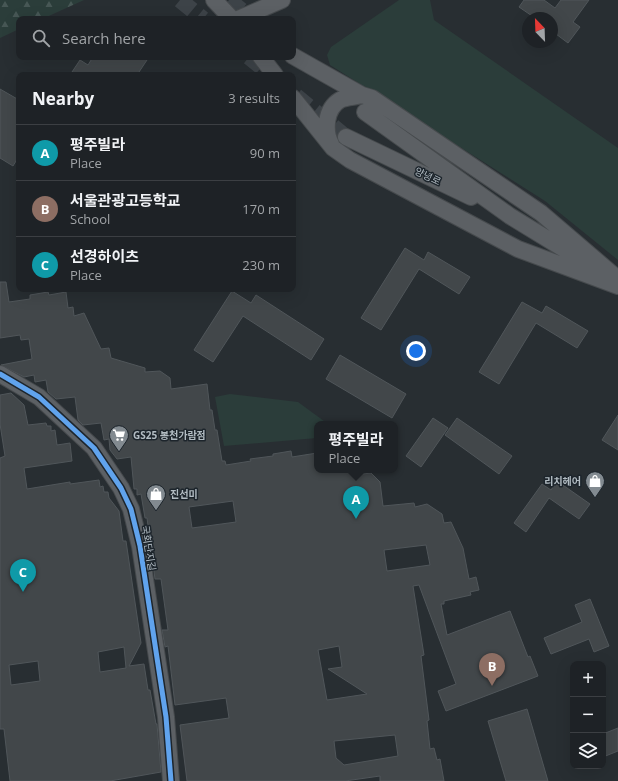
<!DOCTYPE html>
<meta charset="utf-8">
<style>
:root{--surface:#1e2226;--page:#262a2e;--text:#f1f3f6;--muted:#a1a4a7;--line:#3c3f43;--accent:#b45309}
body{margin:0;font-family:"Open Sans","Noto Sans KR",sans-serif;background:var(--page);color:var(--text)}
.controls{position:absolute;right:12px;bottom:12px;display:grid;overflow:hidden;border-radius:8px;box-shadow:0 4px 16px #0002}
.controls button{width:36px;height:36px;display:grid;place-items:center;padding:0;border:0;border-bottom:1px solid var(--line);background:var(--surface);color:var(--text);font:20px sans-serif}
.compass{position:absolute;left:522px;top:12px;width:36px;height:36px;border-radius:50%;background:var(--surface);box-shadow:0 4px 16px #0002;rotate:337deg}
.you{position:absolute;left:416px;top:351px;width:14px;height:14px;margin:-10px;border:3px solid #fff;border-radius:50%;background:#1a73e8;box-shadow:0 0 0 6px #1a73e833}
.badge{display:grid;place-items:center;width:26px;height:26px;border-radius:50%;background:var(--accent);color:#fff;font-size:13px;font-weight:700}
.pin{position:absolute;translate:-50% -33px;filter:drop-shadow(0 1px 2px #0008)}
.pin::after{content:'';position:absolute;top:21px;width:14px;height:12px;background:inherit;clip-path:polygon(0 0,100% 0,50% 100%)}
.popup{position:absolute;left:314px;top:421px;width:84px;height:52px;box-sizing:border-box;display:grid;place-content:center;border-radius:8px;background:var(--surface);filter:drop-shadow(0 1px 3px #0005);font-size:13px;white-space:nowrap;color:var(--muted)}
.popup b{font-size:15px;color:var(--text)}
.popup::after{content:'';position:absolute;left:50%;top:100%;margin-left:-8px;border:8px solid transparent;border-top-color:var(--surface)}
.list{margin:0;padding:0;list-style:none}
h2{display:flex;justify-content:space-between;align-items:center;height:52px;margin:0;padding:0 16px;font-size:17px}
h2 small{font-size:13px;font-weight:400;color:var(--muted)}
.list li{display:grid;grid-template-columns:26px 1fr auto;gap:12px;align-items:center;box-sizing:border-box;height:56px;padding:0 16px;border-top:1px solid var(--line)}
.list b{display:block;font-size:15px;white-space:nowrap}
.list p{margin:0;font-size:13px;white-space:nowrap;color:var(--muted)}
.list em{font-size:13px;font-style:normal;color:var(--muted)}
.icon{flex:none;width:22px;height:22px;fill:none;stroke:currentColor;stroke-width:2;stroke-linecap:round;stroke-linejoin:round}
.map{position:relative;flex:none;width:618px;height:781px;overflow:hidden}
.search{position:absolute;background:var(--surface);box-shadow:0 4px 16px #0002;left:16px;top:16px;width:280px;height:44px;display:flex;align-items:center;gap:10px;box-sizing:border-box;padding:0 14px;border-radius:8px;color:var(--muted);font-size:15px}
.panel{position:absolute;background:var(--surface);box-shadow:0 4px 16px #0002;left:16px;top:72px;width:280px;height:220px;border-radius:8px}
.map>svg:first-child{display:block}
.forest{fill:url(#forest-firs)}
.park{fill:#2b3d3a}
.building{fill:#42474a;stroke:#50565a;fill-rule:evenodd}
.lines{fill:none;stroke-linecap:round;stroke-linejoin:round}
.secondary-tunnel{stroke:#3d4348;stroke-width:16;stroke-dasharray:16 8;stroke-linecap:butt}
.secondary-casing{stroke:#464a4d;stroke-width:18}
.secondary{stroke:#5c6064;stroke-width:16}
.cycleway-casing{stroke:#1d252c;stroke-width:8}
.cycleway{stroke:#60a3ed;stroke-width:5}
.labels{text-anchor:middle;stroke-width:3;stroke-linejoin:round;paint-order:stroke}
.street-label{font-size:10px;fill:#b2bcc3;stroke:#1d252c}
.poi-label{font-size:10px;font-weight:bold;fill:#b2bcc3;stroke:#1d252c;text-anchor:start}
</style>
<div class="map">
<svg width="618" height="781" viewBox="0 0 618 781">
<defs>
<pattern id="forest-firs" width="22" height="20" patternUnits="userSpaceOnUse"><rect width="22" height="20" fill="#2b3d3a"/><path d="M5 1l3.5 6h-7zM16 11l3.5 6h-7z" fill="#475755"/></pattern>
</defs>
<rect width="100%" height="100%" fill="#282e32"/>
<path class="forest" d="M0,0h84l-42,19h-23v10l-19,9z"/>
<path class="park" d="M399,0h31l4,20 184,128v112l-73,-59 -215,-136 -3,-10 4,-8z
M230,394l68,8 30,22h-11v14l-93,8 -9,-49z"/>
<path class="building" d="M524,0h20l11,8 6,-8h28l-16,22 7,5 -12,16 -16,-12v-13h-17l-16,-11z
M93,57h56l-12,18h-67l10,-15 8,5z
M0,89l19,11v56l-6,10 -13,-8z
M405,248l19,12 4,-8 42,25 -11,17 -40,-25 -38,61 -20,-12z
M0,282h6l3,20 21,-3v-4l18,-3 1,3 17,-3 2,16 5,-1 1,9 10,-3 17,36 8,-1 2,10 34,10v4l15,-1 10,7 1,11 36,-5 3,26h2l3,20h2l5,31h3l1,4 25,-4 -1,-2 23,-3v-2l18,-3 1,6 25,-4v17h45l1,4 8,-1 9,9 3,24 31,-3 1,4 12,-3 15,10 2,9 7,-1 12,26 6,31 7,-2 3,13 -9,2 1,3 -27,6v3h-3l6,31 63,-24 18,46 2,-1 8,20 -92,35 -8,-20 18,-7 -37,-99 -6,1 11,69 -3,1 8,64 -2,1 3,28 4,-1 3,12 3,-1 4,22h-64v-5l-35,5h-158l-7,-56 49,-7 -3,-20 -51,7 -7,-59 -3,1 -3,-17h6l-7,-51h-6l-8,-61h-2l-4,-24 -4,1v-6h-3l-3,-32 -14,2 -7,-9 -1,-11 -5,1 -3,-17 -18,2 -5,-5 -3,-23 -19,2 -8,-7 -2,-12 -11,2 -1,-7 -10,2 -23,-12 31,-6 -3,-20 -8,1 -1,-5 -20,3zM233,501l3,21 -44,6 -3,-21zM426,545l4,20 -43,6 -3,-21zM339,646l3,21 -14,2 39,25 -40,6 -9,-50zM395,735l3,21 -54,9 -8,-7 -2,-17z
M232,291l19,12 5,-8 68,44 -13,21 -68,-44 -30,46 -19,-12z
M522,302l20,11 4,-7 42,25 -11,17 -41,-25 -37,61 -20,-12z
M340,355l66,39 -14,24 -66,-39z
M11,393l13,12 4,20 18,-2 1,3h4v5l4,-1 2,15 13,-2 2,18 -48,7 3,21 43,-7v2l29,-4 1,7 3,-1 1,6h4l1,6 10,13 4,30h3l15,102 -12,23 15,-2 4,26h2l6,34h1l4,48 -51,9h-100l-6,-52h-4v-271l5,-2 -5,-32v-29zM124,647l2,21 -26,4 -2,-20zM38,661l2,20 -29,4 -2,-20z
M618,415v35l-16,-10z
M433,418l15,10 -27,39 -15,-11z
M457,418l55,38 -13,18 -54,-39z
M557,481l33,23 -11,15 -30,-21 -23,34 -12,-9 28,-39 9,6z
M590,599l19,47 -15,6 -5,-13 -38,15 -7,-16 38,-16 -7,-17z
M527,709l21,72h-42l-18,-60z
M618,728v23l-15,6v-23z"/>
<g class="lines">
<path class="secondary-tunnel" d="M180,0l23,19
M229,0l23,19
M249,57l22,18
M296,96l50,41"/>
<g class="secondary-casing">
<path id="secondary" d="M214,0l18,19
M238,19l44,-19
M293,56l69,39 10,3 169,115 77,66
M261,57l14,18
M293,98l40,50 17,12 168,89 100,37
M365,112l145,104 80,49
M346,137l125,60
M331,144c-7,-13 -6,-35 9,-44 6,-3 16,-3 22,-5
M0,374l39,23 55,51 27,40 10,21 9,37 26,171 5,64"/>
</g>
<use href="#secondary" class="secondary"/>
<g class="cycleway-casing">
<path id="cycleway" d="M0,374l39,23 55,51 27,40 10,21 9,37 26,171 5,64"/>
</g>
<use href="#cycleway" class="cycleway"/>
</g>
<defs>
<g id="supermarket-pin" transform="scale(1)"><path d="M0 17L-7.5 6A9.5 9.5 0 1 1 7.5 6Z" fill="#828a90" stroke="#1d252c"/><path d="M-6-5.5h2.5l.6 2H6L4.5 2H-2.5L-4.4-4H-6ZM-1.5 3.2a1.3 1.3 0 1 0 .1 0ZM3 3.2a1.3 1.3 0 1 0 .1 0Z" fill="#fff"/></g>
<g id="shop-pin" transform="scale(1)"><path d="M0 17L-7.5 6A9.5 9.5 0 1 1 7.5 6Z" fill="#828a90" stroke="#1d252c"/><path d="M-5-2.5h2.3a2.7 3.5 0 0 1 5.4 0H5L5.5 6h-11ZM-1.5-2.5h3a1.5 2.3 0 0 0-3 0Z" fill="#fff"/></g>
</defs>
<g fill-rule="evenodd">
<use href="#supermarket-pin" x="119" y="435"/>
<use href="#shop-pin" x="595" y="481"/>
<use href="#shop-pin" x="156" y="494"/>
</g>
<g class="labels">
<g class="street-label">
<text transform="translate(428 176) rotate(26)" y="4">양녕로</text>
<text transform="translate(149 548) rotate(81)" y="4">국회단지길</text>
</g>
<g class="poi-label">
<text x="133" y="439">GS25 봉천가람점</text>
<text x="581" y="485" text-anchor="end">리치헤어</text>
<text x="170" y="498">진선미</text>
</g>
</g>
</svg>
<div class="controls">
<button>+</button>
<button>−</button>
<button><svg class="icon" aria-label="layers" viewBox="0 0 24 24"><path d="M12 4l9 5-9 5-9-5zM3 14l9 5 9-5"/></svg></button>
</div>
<svg class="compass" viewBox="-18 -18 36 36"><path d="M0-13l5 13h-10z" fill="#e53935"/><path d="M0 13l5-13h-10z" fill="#a1a4a7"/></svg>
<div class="you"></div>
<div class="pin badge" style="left:356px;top:519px;background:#0f9aa8">A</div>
<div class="popup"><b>평주빌라</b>Place</div>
<div class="pin badge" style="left:492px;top:686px;background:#8d6e63">B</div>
<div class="pin badge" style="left:23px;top:592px;background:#0f9aa8">C</div>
<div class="search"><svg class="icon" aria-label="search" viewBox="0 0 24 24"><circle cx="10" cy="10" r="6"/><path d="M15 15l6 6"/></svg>Search here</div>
<section class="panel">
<h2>Nearby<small>3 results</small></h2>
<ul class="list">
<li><span class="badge" style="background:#0f9aa8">A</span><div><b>평주빌라</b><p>Place</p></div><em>90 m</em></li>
<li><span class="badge" style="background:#8d6e63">B</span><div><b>서울관광고등학교</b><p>School</p></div><em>170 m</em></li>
<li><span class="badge" style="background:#0f9aa8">C</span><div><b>선경하이츠</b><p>Place</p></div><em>230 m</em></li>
</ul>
</section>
</div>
